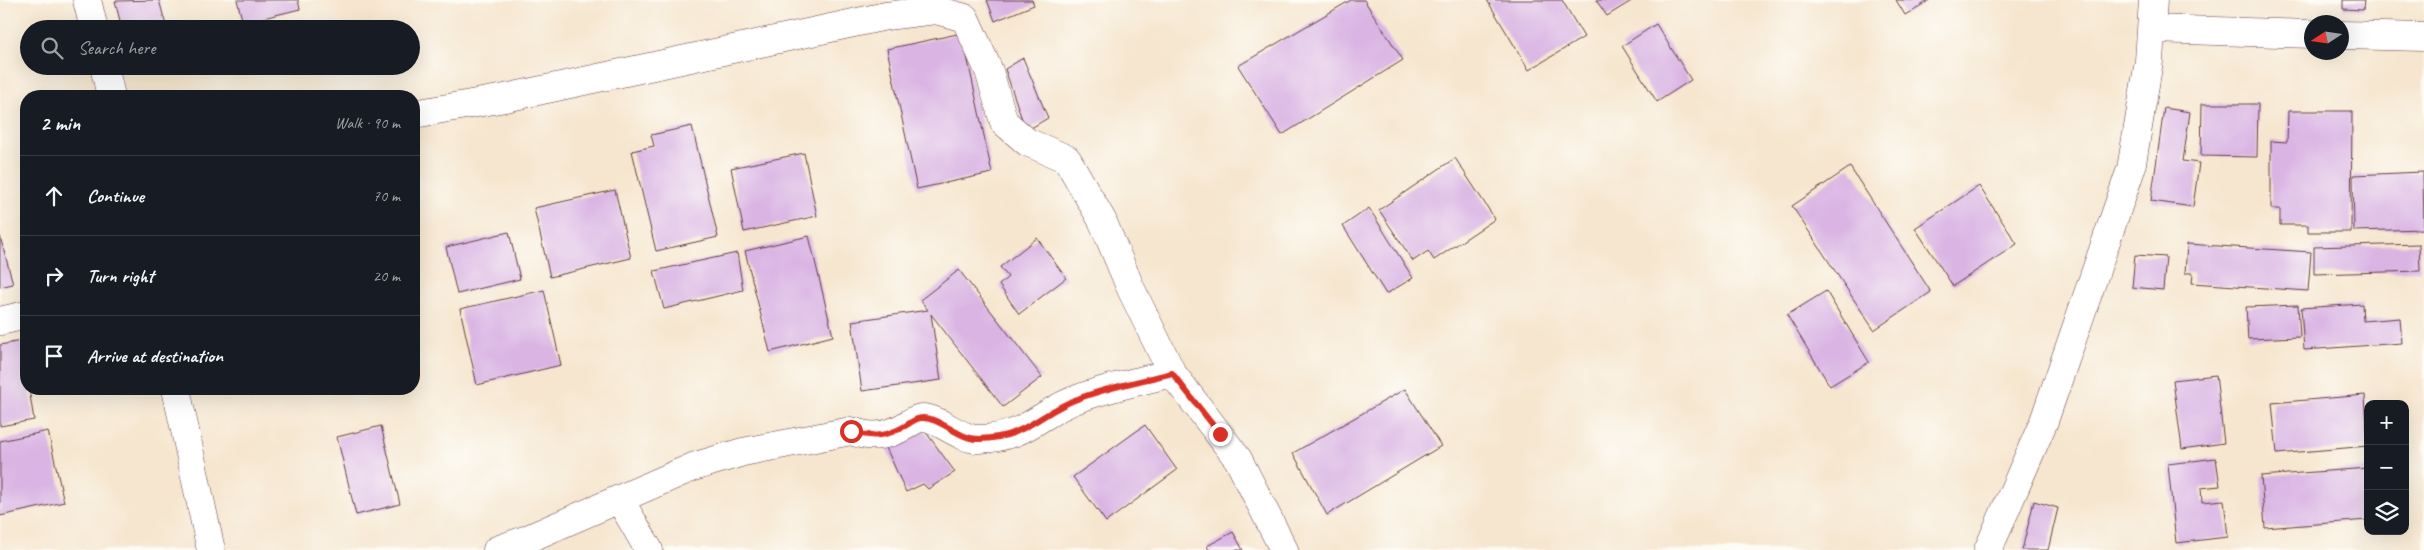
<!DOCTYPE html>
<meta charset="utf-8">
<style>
:root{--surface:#171b24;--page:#20242c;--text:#f1f3f6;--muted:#9ea1a6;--line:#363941}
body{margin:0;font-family:Caveat,sans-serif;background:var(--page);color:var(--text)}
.controls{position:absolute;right:15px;bottom:15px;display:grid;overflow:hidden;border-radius:10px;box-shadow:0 5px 20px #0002}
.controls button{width:45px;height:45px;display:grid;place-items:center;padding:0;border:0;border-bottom:1px solid var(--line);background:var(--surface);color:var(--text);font:25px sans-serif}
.compass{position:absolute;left:2304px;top:15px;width:45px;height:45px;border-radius:50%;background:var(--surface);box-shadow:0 5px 20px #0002;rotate:258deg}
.stop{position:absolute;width:15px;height:15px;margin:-11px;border:4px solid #d93025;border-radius:50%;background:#fff}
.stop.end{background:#d93025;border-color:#fff;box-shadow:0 1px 5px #0008}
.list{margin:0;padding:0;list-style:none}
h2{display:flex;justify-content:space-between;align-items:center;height:65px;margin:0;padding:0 20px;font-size:21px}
h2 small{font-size:16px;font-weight:400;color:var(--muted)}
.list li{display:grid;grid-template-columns:32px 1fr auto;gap:15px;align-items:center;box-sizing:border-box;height:80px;padding:0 20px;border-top:1px solid var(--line)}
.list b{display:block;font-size:19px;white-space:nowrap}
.list em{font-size:16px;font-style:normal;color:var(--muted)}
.icon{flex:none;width:28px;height:28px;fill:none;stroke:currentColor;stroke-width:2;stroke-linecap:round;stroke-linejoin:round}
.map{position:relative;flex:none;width:2424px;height:550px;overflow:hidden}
.search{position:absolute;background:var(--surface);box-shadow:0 5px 20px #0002;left:20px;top:20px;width:400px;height:55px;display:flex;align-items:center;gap:12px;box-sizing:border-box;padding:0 18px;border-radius:28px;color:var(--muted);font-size:19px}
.panel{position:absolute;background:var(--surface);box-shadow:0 5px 20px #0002;left:20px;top:90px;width:400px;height:305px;border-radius:20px}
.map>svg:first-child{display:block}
.building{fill:#dab5e4}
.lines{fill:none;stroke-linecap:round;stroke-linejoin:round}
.street-casing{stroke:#643d44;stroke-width:29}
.street{stroke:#fff;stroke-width:28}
.route{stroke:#d93025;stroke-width:6}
</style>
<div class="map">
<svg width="2424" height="550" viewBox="0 0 2424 550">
<rect width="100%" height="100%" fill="#fdfcf7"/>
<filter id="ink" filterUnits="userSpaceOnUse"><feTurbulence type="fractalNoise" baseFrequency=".02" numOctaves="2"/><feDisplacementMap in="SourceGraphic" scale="10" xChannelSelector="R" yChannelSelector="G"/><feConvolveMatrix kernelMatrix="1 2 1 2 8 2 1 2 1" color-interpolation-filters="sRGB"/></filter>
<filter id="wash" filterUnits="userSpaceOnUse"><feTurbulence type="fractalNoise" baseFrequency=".0096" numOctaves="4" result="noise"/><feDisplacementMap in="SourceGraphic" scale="20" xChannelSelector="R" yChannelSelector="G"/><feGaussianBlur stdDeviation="1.12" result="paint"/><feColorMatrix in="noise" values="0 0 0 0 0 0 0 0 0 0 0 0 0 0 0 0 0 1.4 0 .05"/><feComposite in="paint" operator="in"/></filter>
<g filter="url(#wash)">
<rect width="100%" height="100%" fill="#f6e6cf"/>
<g id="blocks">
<path class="building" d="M159,0l8,29h-45l-7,-28z
M237,0h61l2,9 -57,14z
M987,0h45l2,5 -39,16z
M1351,0h13l39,60 -121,75 -44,-69z
M1487,0h75l22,37 -55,33z
M1596,0h37l-26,16z
M1896,0h34l-25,15z
M2343,0h21l-1,10 -20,-1z
M1656,24l35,56 -34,22 -35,-56z
M962,33l30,140 -75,16 -30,-140z
M1023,58l25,60 -22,13 -21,-62z
M2202,104h56l-1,53 -56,-1z
M2164,108l26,4 -7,49 16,2 -6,44 -42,-6z
M2288,111h64l-1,121h-43v-7h-28v-16h-9v-68l16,1z
M692,126l26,111 -62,14 -24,-100 22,-5 -3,-11z
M804,153l13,63 -73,16 -13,-64z
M1455,158l40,61 -61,41 -6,-9 -15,10 -34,-51z
M1850,167l81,125 -57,38 -82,-124z
M2423,172l1,57 -70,2 -1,-56z
M1979,186l38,58 -64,42 -38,-58z
M615,190l16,68 -81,19 -16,-69z
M1369,208l44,70 -27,16 -43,-68z
M509,232l11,47 -63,15 -11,-47z
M0,236l13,48 -13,3z
M809,236l24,100 -63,16 -25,-101z
M1037,238l29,40 -47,36 -20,-29 9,-8 -8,-10z
M2187,244l124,8 -3,39 -116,-8 1,-10h-8z
M2419,244l1,27 -106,3v-27z
M737,253l6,37 -79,19 -10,-38z
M2135,255l31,2 -3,33 -31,-3z
M959,270l83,107 -39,30 -72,-93 10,66 -79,11 -10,-70 76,-11 -8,-10z
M544,290l17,75 -84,20 -17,-76z
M1826,291l43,71 -39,24 -43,-71z
M2362,304l1,17 37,-3 2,25 -98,7 -3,-42z
M2298,305l2,32 -52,2 -2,-32z
M21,341l5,33v15h3l5,31 -34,6v-81z
M2216,375l8,68 -42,6 -9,-69z
M251,389h28v1l-27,5z
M1405,389l36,57 -114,69 -34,-62z
M2365,395l3,51 -91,8 -5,-51z
M920,424l35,48 -27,17 -5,-5 -17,8 -22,-49z
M1145,425l32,45 -71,52 -33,-45z
M381,426l19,78 -44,11 -19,-78z
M48,431l16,71 -64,14v-75z
M2216,458l4,28 -19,2 1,14 22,-2 4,37 -52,6 -8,-79z
M2368,468v52l-103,8 -4,-52z
M2034,501l24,7 -10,42h-26z
M1233,532l10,18h-34l-2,-4z"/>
</g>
</g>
<g filter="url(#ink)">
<use href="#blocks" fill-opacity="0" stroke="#643d44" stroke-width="1"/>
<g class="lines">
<g class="street-casing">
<path id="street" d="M87,0l7,29
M2153,29l159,5
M2342,35l82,2
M104,66l7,30
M414,114l91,-16 381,-82 50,-6 29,8 24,53 15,51 23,20 40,17 35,61 29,69 41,84 66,86 46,91
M0,321l26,-6
M176,389l35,161
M620,500l29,50
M497,550l28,-10 168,-73 50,-15 108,-21c20,7 35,6 54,-5 5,-3 11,-8 17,-8 18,0 38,22 57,21 49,-1 60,-27 101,-41 29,-11 62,-17 92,-25
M1988,550l56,-129 87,-252 18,-108 4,-61"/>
</g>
<use href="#street" class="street"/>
</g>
</g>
<g class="lines" filter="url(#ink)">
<path class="route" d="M851,431c20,7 35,6 54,-5 5,-3 11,-8 17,-8 18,-1 38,22 57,21 49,-1 60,-27 101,-41 29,-11 62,-17 92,-25l48,61"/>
</g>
</svg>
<div class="controls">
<button>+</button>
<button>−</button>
<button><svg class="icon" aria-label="layers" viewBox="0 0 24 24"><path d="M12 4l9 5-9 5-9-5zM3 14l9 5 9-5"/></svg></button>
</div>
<svg class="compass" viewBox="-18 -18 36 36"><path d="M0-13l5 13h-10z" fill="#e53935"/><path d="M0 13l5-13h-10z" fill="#9ea1a6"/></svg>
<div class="stop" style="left:851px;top:431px"></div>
<div class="stop end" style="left:1220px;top:434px"></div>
<div class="search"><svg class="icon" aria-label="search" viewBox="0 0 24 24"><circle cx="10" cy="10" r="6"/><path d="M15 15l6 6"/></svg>Search here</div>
<section class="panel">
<h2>2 min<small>Walk · 90 m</small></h2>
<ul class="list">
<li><svg class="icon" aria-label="ahead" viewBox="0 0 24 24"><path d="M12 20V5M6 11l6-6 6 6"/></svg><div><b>Continue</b></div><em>70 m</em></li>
<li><svg class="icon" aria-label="right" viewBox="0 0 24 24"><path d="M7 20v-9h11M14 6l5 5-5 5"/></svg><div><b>Turn right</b></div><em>20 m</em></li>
<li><svg class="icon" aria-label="arrive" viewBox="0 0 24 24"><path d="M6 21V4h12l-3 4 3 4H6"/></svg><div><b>Arrive at destination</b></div></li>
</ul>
</section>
</div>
